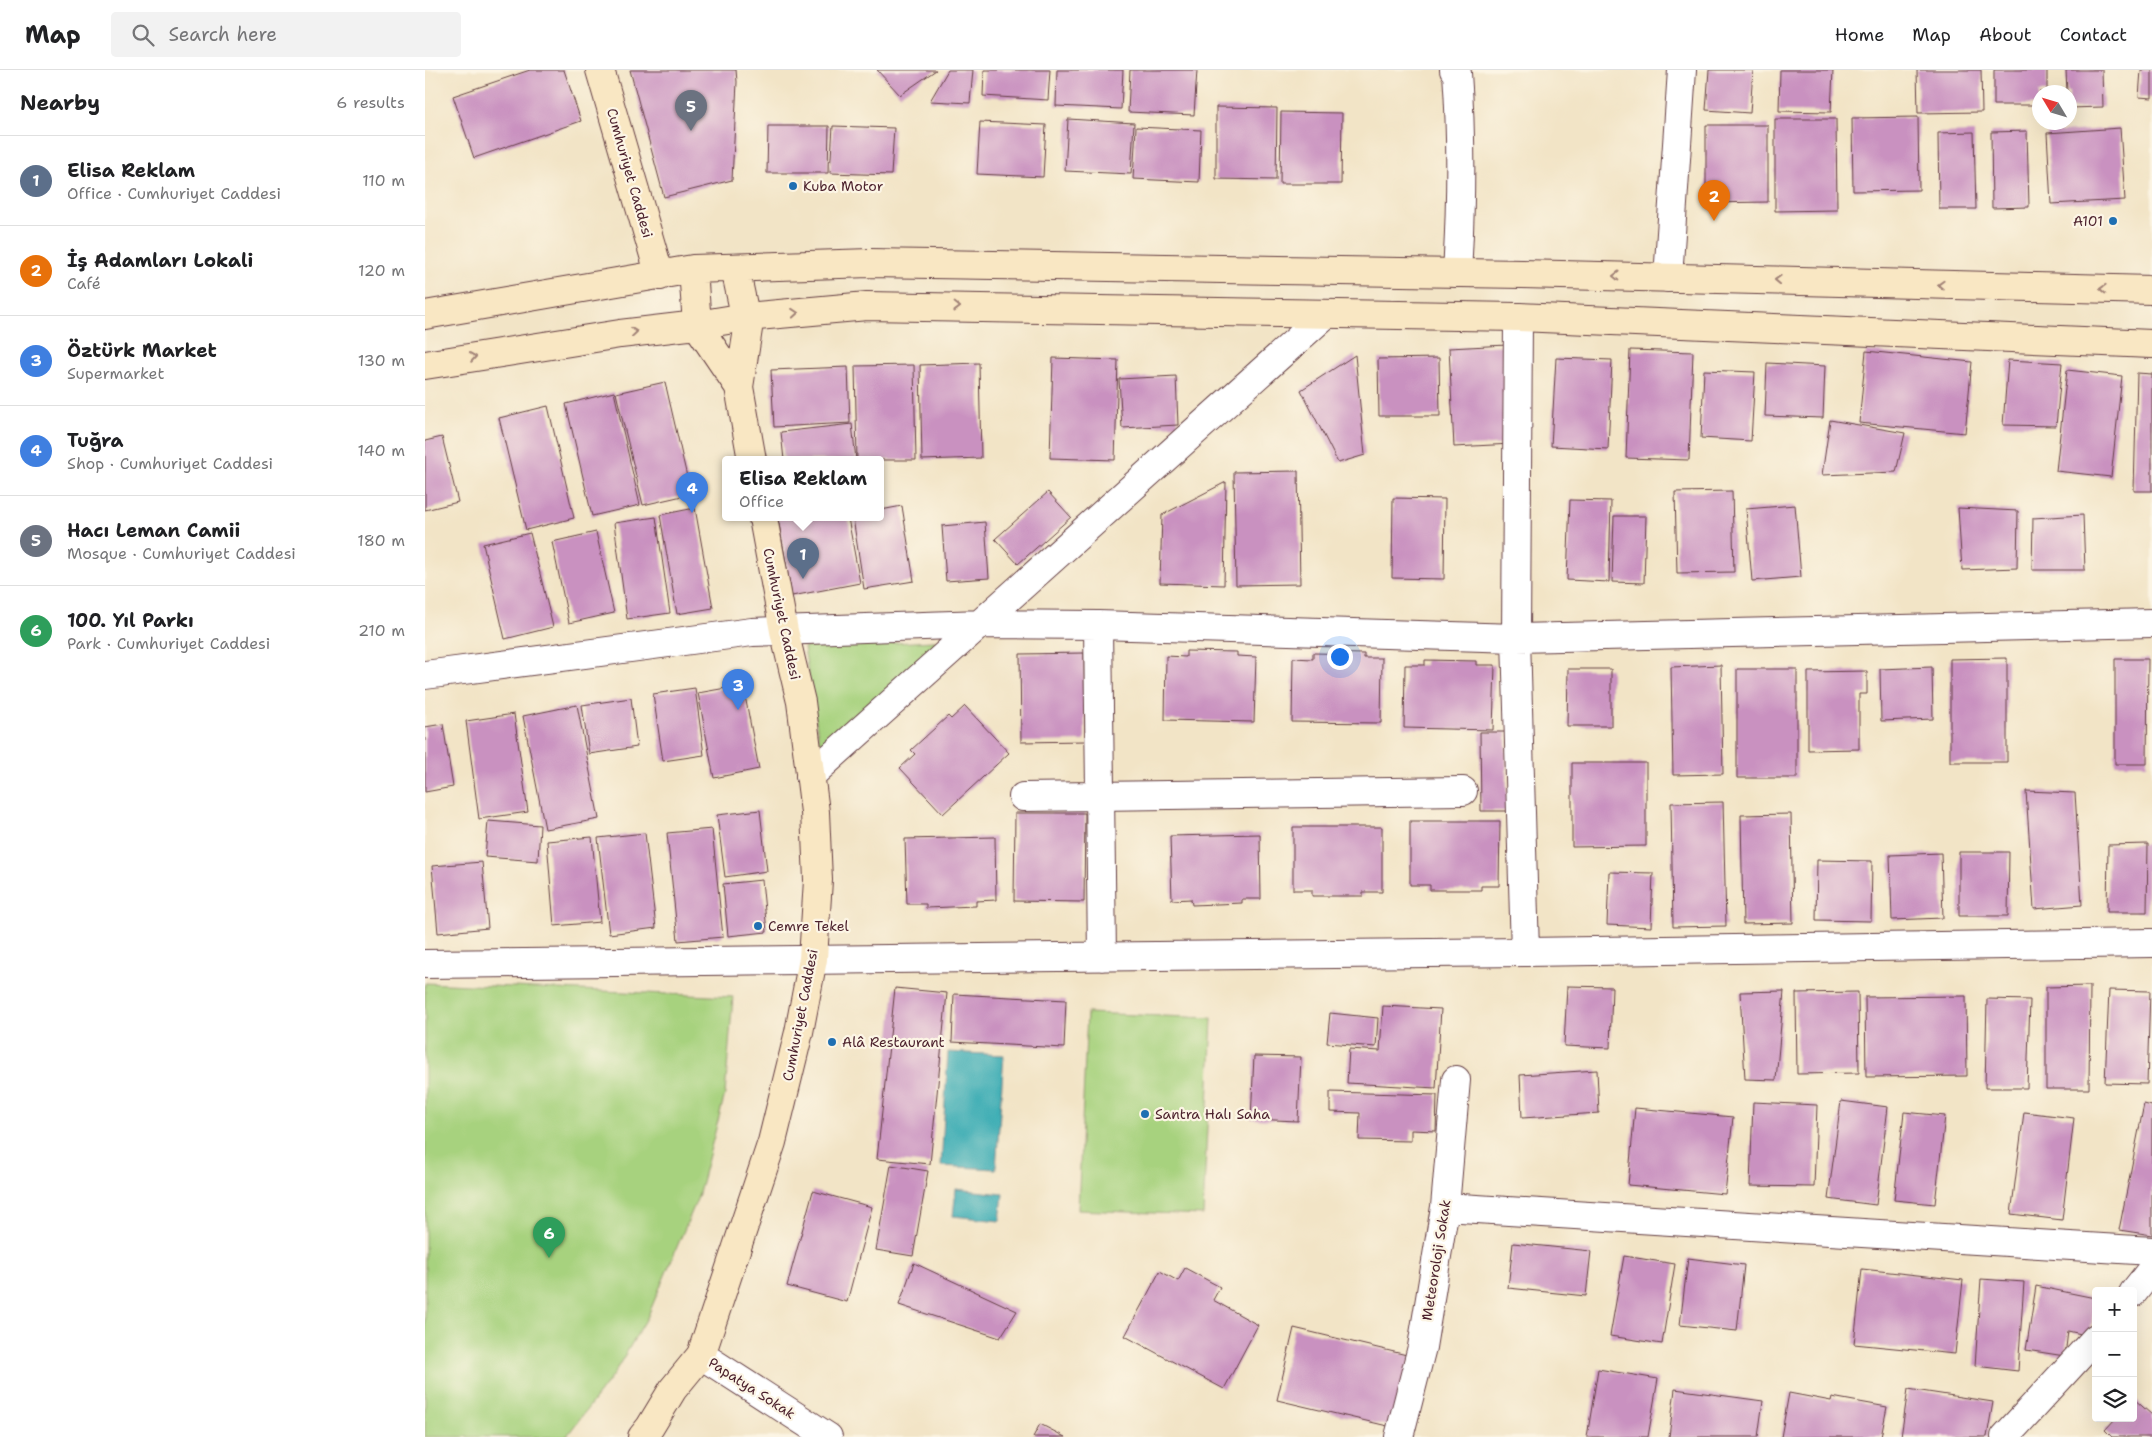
<!DOCTYPE html>
<meta charset="utf-8">
<style>
:root{--surface:#fff;--page:#f2f2f2;--text:#202124;--muted:#757577;--line:#e0e0e0;--accent:#db2777}
body{margin:0;font-family:"Shantell Sans",sans-serif;background:var(--page);color:var(--text)}
.controls{position:absolute;right:15px;bottom:15px;display:grid;overflow:hidden;border-radius:5px;box-shadow:0 5px 20px #0002}
.controls button{width:45px;height:45px;display:grid;place-items:center;padding:0;border:0;border-bottom:1px solid var(--line);background:var(--surface);color:var(--text);font:25px sans-serif}
.compass{position:absolute;left:1607px;top:15px;width:45px;height:45px;border-radius:50%;background:var(--surface);box-shadow:0 5px 20px #0002;rotate:308deg}
.you{position:absolute;left:914px;top:586px;width:18px;height:18px;margin:-12px;border:4px solid #fff;border-radius:50%;background:#1a73e8;box-shadow:0 0 0 8px #1a73e833}
.badge{display:grid;place-items:center;width:32px;height:32px;border-radius:50%;background:var(--accent);color:#fff;font-size:16px;font-weight:700}
.pin{position:absolute;translate:-50% -41px;filter:drop-shadow(0 1px 2px #0008)}
.pin::after{content:'';position:absolute;top:26px;width:18px;height:15px;background:inherit;clip-path:polygon(0 0,100% 0,50% 100%)}
.popup{position:absolute;left:297px;top:386px;width:162px;height:65px;box-sizing:border-box;display:grid;place-content:center;border-radius:5px;background:var(--surface);filter:drop-shadow(0 1px 4px #0005);font-size:16px;white-space:nowrap;color:var(--muted)}
.popup b{font-size:19px;color:var(--text)}
.popup::after{content:'';position:absolute;left:50%;top:100%;margin-left:-10px;border:10px solid transparent;border-top-color:var(--surface)}
.list{margin:0;padding:0;list-style:none}
h2{display:flex;justify-content:space-between;align-items:center;height:65px;margin:0;padding:0 20px;font-size:21px}
h2 small{font-size:16px;font-weight:400;color:var(--muted)}
.list li{display:grid;grid-template-columns:32px 1fr auto;gap:15px;align-items:center;box-sizing:border-box;height:90px;padding:0 20px;border-top:1px solid var(--line)}
.list b{display:block;font-size:19px;white-space:nowrap}
.list p{margin:0;font-size:16px;white-space:nowrap;color:var(--muted)}
.list em{font-size:16px;font-style:normal;color:var(--muted)}
.icon{flex:none;width:28px;height:28px;fill:none;stroke:currentColor;stroke-width:2;stroke-linecap:round;stroke-linejoin:round}
.map{position:relative;flex:none;width:1727px;height:1367px;overflow:hidden}
header{display:flex;align-items:center;gap:30px;box-sizing:border-box;height:70px;padding:0 25px;background:var(--surface);border-bottom:1px solid var(--line)}
header strong{font-size:24px}
nav{display:flex;gap:28px;margin-inline-start:auto;font-size:18px}
.search{width:350px;height:45px;background:var(--page);display:flex;align-items:center;gap:12px;box-sizing:border-box;padding:0 18px;border-radius:5px;color:var(--muted);font-size:19px}
main{display:flex}
aside{flex:1;background:var(--surface)}
.map>svg:first-child{display:block}
.green{fill:#a7d27e;stroke:#787854}
.water{fill:#39abb3;stroke:#42656f}
.building{fill:#c991c0}
.lines{fill:none;stroke-linecap:round;stroke-linejoin:round}
.street-casing{stroke:#633d42;stroke-width:30}
.secondary-casing{stroke:#633d42;stroke-width:30}
.street{stroke:#fff;stroke-width:28}
.secondary{stroke:#f9e7c3;stroke-width:28}
.oneway{stroke:#a28377}
.poi-dot{fill:#1f6fb2;stroke:#fcf5e5;stroke-width:2}
.labels{text-anchor:middle;stroke-width:4.5;stroke-linejoin:round;paint-order:stroke}
.street-label{font-size:14px;fill:#4a1f2b;stroke:#fcf5e5}
.poi-label{font-size:14px;fill:#4a1f2b;stroke:#fcf5e5;text-anchor:start}
</style>
<header>
<strong>Map</strong>
<div class="search"><svg class="icon" aria-label="search" viewBox="0 0 24 24"><circle cx="10" cy="10" r="6"/><path d="M15 15l6 6"/></svg>Search here</div>
<nav><a>Home</a><a>Map</a><a>About</a><a>Contact</a></nav>
</header>
<main>
<aside>
<h2>Nearby<small>6 results</small></h2>
<ul class="list">
<li><span class="badge" style="background:#5c6f8a">1</span><div><b>Elisa Reklam</b><p>Office · Cumhuriyet Caddesi</p></div><em>110 m</em></li>
<li><span class="badge" style="background:#e8710a">2</span><div><b>İş Adamları Lokali</b><p>Café</p></div><em>120 m</em></li>
<li><span class="badge" style="background:#3f7fe0">3</span><div><b>Öztürk Market</b><p>Supermarket</p></div><em>130 m</em></li>
<li><span class="badge" style="background:#3f7fe0">4</span><div><b>Tuğra</b><p>Shop · Cumhuriyet Caddesi</p></div><em>140 m</em></li>
<li><span class="badge" style="background:#6b7280">5</span><div><b>Hacı Leman Camii</b><p>Mosque · Cumhuriyet Caddesi</p></div><em>180 m</em></li>
<li><span class="badge" style="background:#2e9e5b">6</span><div><b>100. Yıl Parkı</b><p>Park · Cumhuriyet Caddesi</p></div><em>210 m</em></li>
</ul>
</aside>
<div class="map">
<svg width="1727" height="1367" viewBox="0 0 1727 1367">
<rect width="100%" height="100%" fill="#fcf5e5"/>
<filter id="ink" filterUnits="userSpaceOnUse"><feTurbulence type="fractalNoise" baseFrequency=".02" numOctaves="2"/><feDisplacementMap in="SourceGraphic" scale="10" xChannelSelector="R" yChannelSelector="G"/><feConvolveMatrix kernelMatrix="1 2 1 2 8 2 1 2 1" color-interpolation-filters="sRGB"/></filter>
<filter id="wash" filterUnits="userSpaceOnUse"><feTurbulence type="fractalNoise" baseFrequency=".0096" numOctaves="4" result="noise"/><feDisplacementMap in="SourceGraphic" scale="20" xChannelSelector="R" yChannelSelector="G"/><feGaussianBlur stdDeviation="1.12" result="paint"/><feColorMatrix in="noise" values="0 0 0 0 0 0 0 0 0 0 0 0 0 0 0 0 0 1.4 0 .05"/><feComposite in="paint" operator="in"/></filter>
<g filter="url(#wash)">
<rect width="100%" height="100%" fill="#f2e4c6"/>
<path class="green" d="M510,571l6,8 -120,104 -17,-106z
M0,913l308,14 -8,97 -27,103 -51,121 -34,57 -47,62h-141z
M662,943l125,5 -9,197 -125,-5z"/>
<path class="water" d="M523,982l56,3 -8,114 -55,-3z
M531,1119l47,5 -3,27 -47,-5z"/>
<g id="blocks">
<path class="building" d="M105,0h34l17,51 -107,37 -21,-62z
M205,0h106l1,12 -5,98 -68,17z
M452,0h59l-36,25z
M523,0h25l-3,33 -40,-2z
M559,0h66l-2,30 -65,-4z
M632,0h66l-2,39 -65,-3z
M705,0h67l-3,45 -66,-3z
M1284,0h44l-3,43 -44,-3z
M1355,0h53l-2,42 -52,-1z
M1492,0h64l1,42 -64,1z
M1569,0h53v22h-8v13h-45z
M1641,0h36l1,37 -34,1v-16h-2z
M1716,0h11v28l-13,-1z
M791,37l61,1 -1,72 -60,-1z
M856,42l61,1 -1,71h-61z
M1493,47l1,73 -66,1 -1,-73z
M643,49l66,4 -3,51 -66,-3z
M1350,49h61l1,91 -62,1z
M555,52l66,3 -3,52 -66,-3z
M1281,55h62v77l-62,1z
M343,56h61l-1,47h-61z
M408,56l61,2 -3,47 -61,-2z
M711,57l65,3 -2,52 -66,-3z
M1695,58l5,72 -74,4 -4,-71z
M1602,61l2,76 -37,1 -1,-76z
M1549,62l2,77h-37l-1,-76z
M1082,275l5,99 -58,3 -5,-99z
M1205,280l63,2 -4,108 -63,-2z
M1441,281l106,11 -7,71 -106,-10z
M930,285l10,100 -27,8 -37,-73z
M628,288l65,2 -3,100 -65,-2z
M1014,288l1,58h-61l-1,-57z
M1131,288l56,2 -4,89 -57,-3z
M1583,290l54,3 -6,63 -53,-1z
M554,293l2,95 -59,2 -2,-95z
M1342,293l58,3 -2,52 -58,-2z
M489,295l2,95h-59l-2,-94z
M423,297l2,56 -76,4 -3,-57z
M1279,300l51,2 -4,69 -50,-3z
M1642,300l55,6 -11,101 -55,-6z
M1712,303l15,1v117h-18z
M751,306l2,49 -56,3 -3,-49z
M240,312l26,112 -48,11 -27,-112z
M189,322l26,113 -48,11 -26,-112z
M123,336l26,112 -48,12 -27,-112z
M1405,350l75,13 -9,39 -74,3z
M427,354l4,36h-72l-3,-28z
M17,367l16,65 -33,8v-69z
M873,401l2,113 -64,1 -2,-113z
M801,412l-2,103 -64,-2 2,-68z
M1307,421l2,81 -57,1 -2,-81z
M623,422l23,25 -53,47 -23,-25z
M968,428l52,1 -1,80 -52,-1z
M1145,430l41,1 -2,81 -42,-2z
M1370,435l6,72 -49,4 -6,-72z
M477,436l12,75 -50,8 -11,-71h28v-8z
M270,438l18,100 -36,6 -17,-99z
M1533,438l60,3 -1,57 -55,2z
M1658,445l2,55h-53l1,-52z
M1189,446h32l-2,67 -32,-1z
M231,447l14,96 -43,6 -13,-96z
M353,448h70l12,65 -68,13z
M560,452l4,56 -43,3 -4,-55z
M171,462l18,81 -45,10 -17,-81z
M105,463l23,94 -48,12 -22,-95z
M761,581l51,1v4l19,1 -2,65 -89,-2 1,-64 20,1z
M659,583l1,88 -64,1 -1,-88z
M888,583l51,1v4h18l-1,65 -89,-1 1,-64 20,1z
M1582,588v104h-57v-103z
M1690,589h33l-1,105h-32z
M1000,590l51,1v4h19l-2,65 -89,-2 1,-63h20z
M1296,595l2,109 -50,1 -2,-108z
M1507,597l1,52 -52,2 -1,-52z
M1143,599h43v57h-44z
M1312,599h60v109h-60z
M1442,601v23h-8v55l-51,1v-78z
M318,615l16,84 -45,9 -16,-85z
M270,618l9,67 -41,6 -10,-67z
M206,628l6,49 -48,7 -7,-49z
M152,635l22,114 -54,10 -22,-113z
M540,636l44,47 -66,61 -43,-46 15,-14 -4,-4 37,-34 3,3z
M89,644l14,98 -49,7 -13,-98z
M18,654l10,63 -28,5v-65z
M1055,662h26l1,79h-26z
M1147,693h74v83l-74,1z
M1601,721l49,2 7,112 -48,4z
M1298,732l3,124 -53,1 -2,-124z
M335,740l7,61 -42,6 -8,-62z
M590,743h70l-1,89 -70,-1z
M1366,744l2,109 -50,1 -2,-109z
M63,751l52,4 -2,36 -53,-4z
M985,751h90l-1,65h-18v4h-51v-5h-20z
M868,757h89v65h-19v4h-51v-6h-19z
M287,759l11,108 -45,4 -11,-108z
M220,763l11,95 -47,6 -11,-96z
M835,764l1,65h-19v4l-50,2 -1,-6 -19,1 -2,-64z
M167,767l8,85 -46,4 -7,-85z
M570,767l1,63 -20,1v5l-50,2v-4h-19l-2,-65z
M1723,774l-1,68h-40l1,-67z
M1534,782h50l-1,64h-49z
M1516,783l2,65 -51,2 -2,-65z
M1392,790l55,1 -1,60 -55,-1z
M57,792l6,66 -50,5 -6,-67z
M1184,802l44,1 -2,54 -44,-2z
M337,810l5,52 -39,4 -5,-52z
M1142,916l45,1 -2,61 -46,-2z
M1665,916l-1,103h-43v-102z
M470,918l52,5 -17,171 -53,-5z
M1684,920l41,1 -3,93 -42,-1z
M1359,921l-8,89 -31,-1 -5,-87z
M1433,922l1,81 -62,1 -1,-81z
M529,924l112,6 -2,48 -112,-6z
M1541,926l1,80 -101,1 -1,-80z
M1562,929l43,1 -3,88h-42z
M958,936l58,3 -5,79 -89,-5 2,-34 31,2z
M905,943l48,5 -2,29 -49,-4z
M829,986l47,1 -3,64 -47,-2z
M1172,1000l2,43 -77,5 -2,-43z
M905,1022l107,3 -1,36 -25,-1v11l-52,-1 1,-27 -30,-1z
M1416,1031l47,6 -12,98 -48,-6z
M1328,1032l64,3 -3,82 -64,-1z
M1719,1034l8,2v129l-33,-5z
M1210,1038l98,9 -8,77 -97,-9z
M1479,1042l41,4 -10,88 -41,-4z
M1599,1042l50,6 -12,102 -51,-6z
M466,1095l37,6 -15,85 -37,-6z
M388,1121l59,16 -25,95 -60,-16z
M1088,1173l78,8 -5,45 -78,-8z
M1199,1186l51,8 -13,80 -52,-8z
M1263,1188l56,7 -7,66 -57,-6z
M489,1193l103,48 -17,27 -101,-33z
M760,1198l35,19 -7,13 45,25 -34,64 -99,-53 35,-65 18,10z
M1437,1199l101,11 -8,74 -101,-10z
M1556,1209l43,3 -6,89 -43,-5z
M1611,1216l59,12 -5,38 -22,-5 -3,25 -39,-6z
M869,1258l117,28 -15,72 -119,-28z
M1173,1299l60,10 -10,58h-61z
M1250,1319l88,12 -5,36h-89z
M1483,1319l85,13 -6,35h-86z
M1364,1323l42,8 1,-4 55,10 -6,30h-100z
M1708,1328l19,17v22h-40l-7,-7 11,-12h17z
M615,1354l25,13h-32z"/>
</g>
</g>
<g filter="url(#ink)">
<use href="#blocks" fill-opacity="0" stroke="#633d42" stroke-width="1"/>
<g class="lines">
<g class="street-casing">
<path id="street" d="M1029,0l3,3c5,67 4,133 0,200
M1243,208l14,-208
M1093,247l-2,321 9,314
M673,555l4,332
M0,605l327,-43 230,-8 116,1 418,13 636,-15
M385,706l516,-462
M598,727l440,-6
M0,894l1100,-12 627,-9
M1020,1137l707,44
M1708,1223l19,-24
M276,1285l127,82
M974,1367l23,-90 23,-140 11,-127
M1580,1367l91,-99"/>
</g>
<g class="secondary-casing">
<path id="secondary" d="M175,0l60,206
M310,198l13,61 -9,58 13,73
M268,199l4,56 42,62
M0,245l268,-46 177,-6 652,11 630,16
M0,295l195,-31 77,-9 49,-8 121,-11 651,11 634,27
M217,1367l8,-10 23,-38 28,-34 71,-213 27,-110 14,-73 5,-79 -3,-68 -14,-110 -17,-71 -21,-113"/>
</g>
<use href="#street" class="street"/>
<use href="#secondary" class="secondary"/>
</g>
<defs><path id="oneway-chevron" d="M-2-3.5L2.5 0L-2 3.5" fill="none" stroke-width="1.6" stroke-linecap="round" stroke-linejoin="round" transform="scale(1.25)"/></defs>
<g class="oneway">
<use href="#oneway-chevron" transform="translate(1191 206) rotate(-179)"/>
<use href="#oneway-chevron" transform="translate(1353 210) rotate(-178)"/>
<use href="#oneway-chevron" transform="translate(1516 215) rotate(-178)"/>
<use href="#oneway-chevron" transform="translate(1678 219) rotate(-178)"/>
<use href="#oneway-chevron" transform="translate(532 237) rotate(1)"/>
<use href="#oneway-chevron" transform="translate(370 243) rotate(-5)"/>
<use href="#oneway-chevron" transform="translate(209 262) rotate(-6)"/>
<use href="#oneway-chevron" transform="translate(48 287) rotate(-9)"/>
</g>
</g>
<g class="poi-dot">
<circle cx="368" cy="116" r="5"/>
<circle cx="1688" cy="151" r="5"/>
<circle cx="333" cy="856" r="5"/>
<circle cx="407" cy="972" r="5"/>
<circle cx="720" cy="1044" r="5"/>
</g>
<g class="labels">
<g class="street-label">
<text transform="translate(205 103) rotate(74)" y="5">Cumhuriyet Caddesi</text>
<text transform="translate(357 544) rotate(78)" y="5">Cumhuriyet Caddesi</text>
<text transform="translate(375 945) rotate(-79)" y="5">Cumhuriyet Caddesi</text>
<text transform="translate(1011 1190) rotate(-81)" y="5">Meteoroloji Sokak</text>
<text transform="translate(327 1318) rotate(33)" y="5">Papatya Sokak</text>
</g>
<g class="poi-label">
<text x="378" y="121">Kuba Motor</text>
<text x="1678" y="156" text-anchor="end">A101</text>
<text x="343" y="861">Cemre Tekel</text>
<text x="417" y="977">Alâ Restaurant</text>
<text x="730" y="1049">Santra Halı Saha</text>
</g>
</g>
</svg>
<div class="controls">
<button>+</button>
<button>−</button>
<button><svg class="icon" aria-label="layers" viewBox="0 0 24 24"><path d="M12 4l9 5-9 5-9-5zM3 14l9 5 9-5"/></svg></button>
</div>
<svg class="compass" viewBox="-18 -18 36 36"><path d="M0-13l5 13h-10z" fill="#e53935"/><path d="M0 13l5-13h-10z" fill="#757577"/></svg>
<div class="you"></div>
<div class="pin badge" style="left:378px;top:509px;background:#5c6f8a">1</div>
<div class="popup"><b>Elisa Reklam</b>Office</div>
<div class="pin badge" style="left:1289px;top:151px;background:#e8710a">2</div>
<div class="pin badge" style="left:313px;top:640px;background:#3f7fe0">3</div>
<div class="pin badge" style="left:267px;top:443px;background:#3f7fe0">4</div>
<div class="pin badge" style="left:266px;top:61px;background:#6b7280">5</div>
<div class="pin badge" style="left:124px;top:1188px;background:#2e9e5b">6</div>
</div>
</main>
